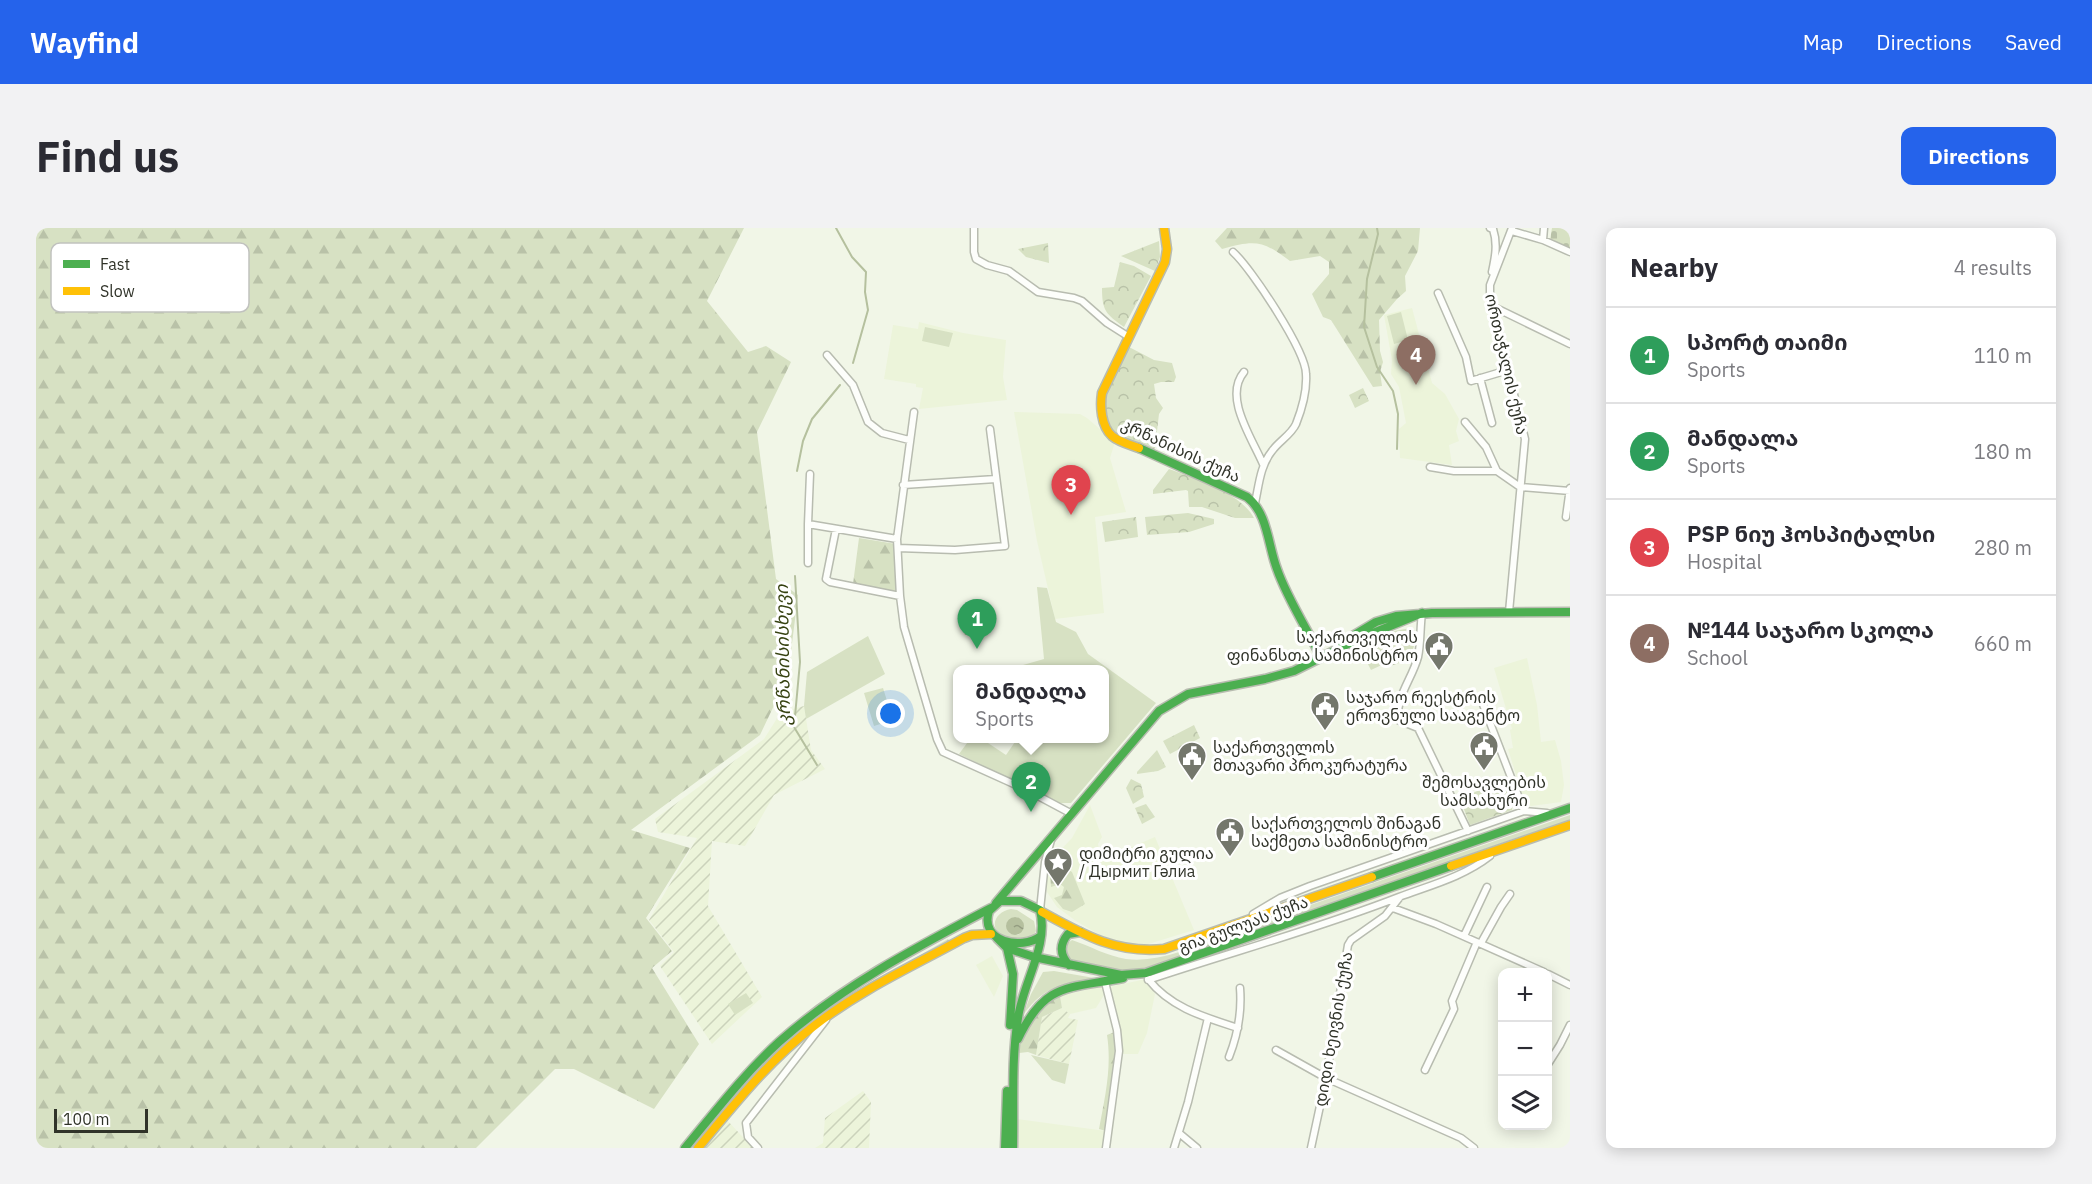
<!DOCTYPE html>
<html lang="en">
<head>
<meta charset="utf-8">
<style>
  body { margin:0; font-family:"IBM Plex Sans","Noto Sans Georgian",sans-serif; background:#f2f2f3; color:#2b2b33 }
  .controls { position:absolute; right:18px; bottom:18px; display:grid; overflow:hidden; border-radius:12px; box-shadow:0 3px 15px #0003 }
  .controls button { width:54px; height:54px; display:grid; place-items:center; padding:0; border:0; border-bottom:2px solid #e1e1e2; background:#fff; color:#2b2b33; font:30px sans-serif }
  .scale { position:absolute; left:18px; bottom:15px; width:94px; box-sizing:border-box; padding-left:6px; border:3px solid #303329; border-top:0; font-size:16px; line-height:21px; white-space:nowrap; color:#303329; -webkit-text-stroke:4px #fff; paint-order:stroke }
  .you { position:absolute; left:855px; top:486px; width:21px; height:21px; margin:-15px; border:4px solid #fff; border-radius:50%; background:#1a73e8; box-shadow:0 0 0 9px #1a73e833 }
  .badge { display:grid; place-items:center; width:39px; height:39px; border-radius:50%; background:#2563eb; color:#fff; font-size:20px; font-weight:700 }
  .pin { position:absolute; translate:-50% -50px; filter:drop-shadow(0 2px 3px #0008) }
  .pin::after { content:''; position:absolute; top:32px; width:21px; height:18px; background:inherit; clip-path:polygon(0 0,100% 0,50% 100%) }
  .popup { position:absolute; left:917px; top:437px; width:156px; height:78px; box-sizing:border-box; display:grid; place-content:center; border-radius:12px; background:#fff; filter:drop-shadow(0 2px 4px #0005); font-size:20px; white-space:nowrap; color:#7c7c81 }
  .popup b { font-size:22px; color:#2b2b33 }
  .popup::after { content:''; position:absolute; left:50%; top:100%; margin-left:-12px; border:12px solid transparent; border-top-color:#fff }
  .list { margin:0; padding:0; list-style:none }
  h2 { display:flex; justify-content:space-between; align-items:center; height:78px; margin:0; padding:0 24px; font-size:26px }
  h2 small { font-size:20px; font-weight:400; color:#7c7c81 }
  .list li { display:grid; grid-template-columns:39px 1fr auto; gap:18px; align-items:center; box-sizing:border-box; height:96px; padding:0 24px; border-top:2px solid #e1e1e2 }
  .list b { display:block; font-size:22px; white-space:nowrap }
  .list p { margin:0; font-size:20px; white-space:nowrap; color:#7c7c81 }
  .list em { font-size:20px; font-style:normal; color:#7c7c81 }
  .icon { flex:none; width:33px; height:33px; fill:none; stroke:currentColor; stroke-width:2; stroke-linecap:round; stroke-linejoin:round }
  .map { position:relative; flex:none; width:1534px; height:920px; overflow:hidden; border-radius:12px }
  header { display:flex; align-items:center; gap:36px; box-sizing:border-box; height:84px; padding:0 30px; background:#2563eb; color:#fff }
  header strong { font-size:28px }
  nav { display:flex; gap:33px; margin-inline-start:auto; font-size:21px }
  .intro { display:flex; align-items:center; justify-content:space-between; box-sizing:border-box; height:144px; padding:0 36px }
  h1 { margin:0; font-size:42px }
  .button { padding:15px 27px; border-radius:12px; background:#2563eb; color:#fff; font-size:21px; font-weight:700 }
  main { display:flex; gap:36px; padding:0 36px }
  aside { flex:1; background:#fff; border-radius:12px; box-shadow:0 3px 15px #0003 }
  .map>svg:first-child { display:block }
</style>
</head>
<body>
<header>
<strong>Wayfind</strong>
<nav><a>Map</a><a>Directions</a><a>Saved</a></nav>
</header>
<div class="intro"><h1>Find us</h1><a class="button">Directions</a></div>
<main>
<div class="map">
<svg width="1534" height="920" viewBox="0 0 1534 920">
  <defs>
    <pattern id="industrial-furrows" width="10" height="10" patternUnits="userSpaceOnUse" patternTransform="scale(1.5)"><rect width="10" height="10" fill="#ecf4da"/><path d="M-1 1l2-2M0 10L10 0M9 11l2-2" fill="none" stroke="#cbd2bb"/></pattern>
    <pattern id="forest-firs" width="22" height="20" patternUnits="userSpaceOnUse" patternTransform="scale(1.5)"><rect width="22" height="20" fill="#d7e1c3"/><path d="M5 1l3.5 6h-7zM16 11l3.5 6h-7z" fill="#b9c2a8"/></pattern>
    <pattern id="cemetery-stones" width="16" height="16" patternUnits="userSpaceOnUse" patternTransform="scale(1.5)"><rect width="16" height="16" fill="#d7e1c3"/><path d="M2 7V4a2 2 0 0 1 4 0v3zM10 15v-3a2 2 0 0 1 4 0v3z" fill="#b9c2a8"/></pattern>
    <pattern id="park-crowns" width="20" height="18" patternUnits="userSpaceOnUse" patternTransform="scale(1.5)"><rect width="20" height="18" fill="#d7e1c3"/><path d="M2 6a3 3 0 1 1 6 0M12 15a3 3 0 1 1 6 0" fill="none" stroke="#b9c2a8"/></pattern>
    <pattern id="water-ripples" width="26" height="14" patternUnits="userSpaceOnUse" patternTransform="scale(1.5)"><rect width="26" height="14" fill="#b5c09e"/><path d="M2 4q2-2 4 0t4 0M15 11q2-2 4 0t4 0" fill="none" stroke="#949d81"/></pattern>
  </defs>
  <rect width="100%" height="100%" fill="#f1f6e7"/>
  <path fill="#ecf4da" d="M1376 80 1396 155 1409 166 1423 191 1420 203 1423 213 1413 217 1416 237 1364 230 1363 201 1370 195 1363 159 1355 146 1356 132 1348 87Z
    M883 94 927 105 970 112 967 149 971 172 883 181 887 160 880 159V156L848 151 857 97 882 101Z
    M978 184 1044 186 1051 190 1079 214 1074 230 1090 284 1059 289 1068 385 1019 391 1001 313Z
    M1491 430 1501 477 1505 514 1519 512 1525 533 1528 557 1525 574 1495 578 1489 576 1472 521 1477 520 1474 502 1476 501 1458 440Z
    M1054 577 1066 609 1062 616 1065 632 1119 609 1158 702 1106 718 1084 714 1064 707 1040 693 1021 679 1011 664 1010 648 1011 640 1015 632 1036 610Z
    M956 728 967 748 958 769 940 737Z
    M1110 751 1119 766 1111 805 1102 826H1085L1084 800 1073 759Z
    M1066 758 1068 767 1060 780 1034 786 1026 780 1024 768Z
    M981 891 1070 903 1068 920H982Z"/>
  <path fill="url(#industrial-furrows)" d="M768 478 775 522 789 541 738 567 709 618 676 613 672 678 726 769 676 816 624 738 638 724 613 692 661 610 622 604 619 591 728 511 745 484Z
    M1026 780 1034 786 1032 790 1042 792 1033 836 1000 827 1006 789Z
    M827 863 835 874 833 920H779L787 915 789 890Z
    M690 891 717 920H667Z"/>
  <path fill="#d7e1c3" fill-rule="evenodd" d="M1365 84 1372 112 1358 116 1351 88Z
    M889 99 917 105 913 119 886 113Z
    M1001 359 1011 360 1020 394 1040 404 1052 426 1120 475 1035 575H1023L923 526 934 511H946L970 527 981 511 1068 510V442L973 441 1008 431Z
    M832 408 849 446 770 491 768 478 771 444Z
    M847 460 857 492 838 498 828 465Z
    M1534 587V593L1480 610 1187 713 1185 708Z
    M975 681 981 682 998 693 1000 703 994 714C986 712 976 711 968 708 951 700 960 683 975 681ZM981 689 985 692 988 700 982 707 973 705 970 696 976 690Z
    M1183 710 1184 714 1109 741 1082 744 1032 732 1028 718 1036 712C1054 718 1071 728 1090 731 1122 735 1153 720 1183 710Z
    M1018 743 1064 751C1026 758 1012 754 987 787L995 766 1007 744Z
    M710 765 717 775 699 787 692 776Z
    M995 827 1033 836 1029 856 1016 852Z"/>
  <path fill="url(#forest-firs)" d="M0 0H708L671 73 712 124 730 118 755 134 721 204 740 351 762 367 752 448 724 507 595 602 654 620 610 690 636 723 616 740 663 816 618 881 538 841H519L440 920H0Z
    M1191 0H1384L1382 23 1369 48 1370 63 1361 71 1343 92 1344 123 1347 134 1344 144 1346 158 1337 159 1295 92 1287 89 1276 66 1293 46V34L1284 28 1254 33C1226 12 1219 12 1186 21L1179 13Z
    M823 310 860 316 861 365 817 356Z
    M1020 635 1036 644 1049 676 1036 684 1027 681 1018 670 1026 667 1028 659 1024 656 1015 659 1014 643 1017 636Z
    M912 711 913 713 793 782 744 820 702 866 701 865 744 818 788 783Z
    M1024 768 1026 780 1006 789 1000 827 992 824 983 825C984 801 1004 779 1024 768Z
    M1081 803 1082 823 1070 903 1063 901C1069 869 1076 839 1071 807Z"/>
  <path fill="url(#cemetery-stones)" d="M1516 0H1534V21L1514 12Z"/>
  <path fill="url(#park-crowns)" d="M1123 13 1124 29 1119 43 1085 28Z
    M1012 15 1013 35 990 29 982 21Z
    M1084 34 1098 38 1115 48 1088 99C1070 86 1066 83 1066 60L1078 59Z
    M1093 119 1118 132 1136 135 1140 149 1138 154H1125L1118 156 1120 170 1127 180 1123 186 1119 220 1116 223 1081 206 1076 201 1068 184 1069 169Z
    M1327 160 1333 173 1319 180 1313 167Z
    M1133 241C1158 250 1205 265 1218 290H1199L1166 279H1153L1152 263 1150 262 1117 266V262Z
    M1152 285 1178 291V296L1153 304 1111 307 1109 289Z
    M1100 289 1102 309 1069 314 1066 294Z
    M1375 400 1379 404V415L1373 432 1354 438 1352 434 1335 442 1322 417C1338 407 1356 403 1375 400Z
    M1158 497 1164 510 1134 526 1127 513Z
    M1121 522 1130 539 1122 543 1101 546V544Z
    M1095 551 1105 556 1108 569 1097 576 1090 560Z
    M1465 552 1477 573 1476 582 1434 597 1424 571Z
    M1110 576 1119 589 1106 596 1099 580Z"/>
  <path fill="url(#water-ripples)" d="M955 385 958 400 929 407 925 392Z
    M970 698a9 9 0 1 1 18 0a9 9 0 1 1-18 0Z"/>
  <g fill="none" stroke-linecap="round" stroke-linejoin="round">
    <path stroke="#b5c09e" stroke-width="2" d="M800 0 816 29 830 44 829 64 832 82 817 135
      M1341 0 1342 6 1331 51 1328 99 1341 139 1357 163 1362 186 1361 221
      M761 243 767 213 776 191 804 157
      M759 348 764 434 758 499 781 537"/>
    <g stroke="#b8bcb0" stroke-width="9">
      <path id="street" d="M938 0V24L940 31 951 37 973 43 1002 64 1038 70 1046 73 1071 95 1093 109
        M1454 0 1457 1C1462 16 1459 30 1456 44
        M1476 3 1507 12 1534 24
        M1507 12 1508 0
        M1197 24C1215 40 1270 123 1270 146 1271 161 1266 181 1260 196 1255 207 1243 213 1236 223 1224 238 1223 257 1219 275
        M1402 65 1430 129 1435 153 1472 142
        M1456 81 1460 80 1534 116
        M791 127 817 157 832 194 846 205 873 212
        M1208 144C1187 169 1216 210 1227 236
        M1444 150 1456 195
        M878 184 861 311 864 368 868 399 901 511 907 524 991 562 1036 586
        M1429 194 1450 219 1461 243 1484 259 1534 263
        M1394 239 1418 243H1461
        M867 257 960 251
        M1530 289 1534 260
        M772 296 774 246
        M800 301 790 351 794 354 864 368
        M862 320 919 322 969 318 954 201
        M772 335V296L861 311
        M1473 384 1489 211 1454 69V57L1476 0
        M1386 385C1384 399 1385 415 1382 429 1376 451 1360 468 1362 492L1382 500 1432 603
        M1446 474 1488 583
        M1357 680 1400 696 1508 744
        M1004 682 1009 634 1015 612
        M1217 686 1244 670 1274 658 1488 583 1511 585
        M1428 708 1451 659
        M1445 715 1465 679 1474 666
        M1512 746 1534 757
        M1112 751C1135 780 1168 789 1202 800
        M1112 752C1196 724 1281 701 1363 669 1395 657 1427 649 1454 628
        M1069 754 1081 802 1083 823 1070 920
        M1240 822 1290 850 1425 910 1438 920
        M1193 829C1202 806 1206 785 1204 760
        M1512 836 1524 817 1534 797
        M1389 842 1418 781 1416 773 1441 714
        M1143 905 1161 920
        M722 920 712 909 710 895 790 792
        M1138 920 1152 874 1172 790
        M1275 920 1290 850 1312 717 1315 712 1349 688 1364 669"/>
    </g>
    <g stroke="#b8bcb0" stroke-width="11">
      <path id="fast" d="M1103 220 1211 269C1232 285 1232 318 1241 341 1251 370 1271 401 1285 429
        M1310 412 1340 394 1360 388 1396 385 1534 384
        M1336 649 1534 580
        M960 675 1123 483 1152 466 1229 451 1258 443 1320 412 1386 385
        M961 710 971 720 998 729 1085 747 1110 745 1415 638
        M971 720 977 746 974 797
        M1033 737C1024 727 1023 717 1032 706L1044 704
        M982 811C1009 754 1031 761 1087 750
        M649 920C679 884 708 846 743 814 806 758 881 719 955 680
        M969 920 971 863
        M977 920C978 877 975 833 982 790 987 754 1013 718 1004 682L985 673H964L953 683C943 714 985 723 1005 708"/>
    </g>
    <g stroke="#b8bcb0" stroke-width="11">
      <path id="slow" d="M1103 220C1095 217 1083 214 1076 208 1065 198 1064 178 1066 165L1129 34 1131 21 1128 0
        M1415 638 1534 597
        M1006 684C1046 706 1080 726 1128 721L1336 649
        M662 920C698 877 733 832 778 798 824 762 877 738 928 710L936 707 955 706"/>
    </g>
    <use href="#street" stroke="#fdfefb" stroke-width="6"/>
    <use href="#fast" stroke="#4caf50" stroke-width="8"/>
    <use href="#slow" stroke="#ffc107" stroke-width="8"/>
  </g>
  <defs>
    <g id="civic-pin" transform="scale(1.5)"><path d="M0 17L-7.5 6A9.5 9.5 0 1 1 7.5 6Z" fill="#74776c" stroke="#fff"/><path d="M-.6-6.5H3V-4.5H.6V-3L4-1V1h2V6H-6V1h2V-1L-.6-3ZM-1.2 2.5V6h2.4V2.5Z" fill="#fff"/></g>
    <g id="sight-pin" transform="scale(1.5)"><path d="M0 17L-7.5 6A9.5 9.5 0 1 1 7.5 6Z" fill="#74776c" stroke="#fff"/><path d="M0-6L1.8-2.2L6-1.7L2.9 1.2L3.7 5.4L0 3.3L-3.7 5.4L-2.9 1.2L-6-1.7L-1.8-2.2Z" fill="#fff"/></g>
  </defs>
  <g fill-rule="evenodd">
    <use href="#civic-pin" x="1403" y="418"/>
    <use href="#civic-pin" x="1289" y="478"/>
    <use href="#civic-pin" x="1448" y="518"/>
    <use href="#civic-pin" x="1156" y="528"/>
    <use href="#civic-pin" x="1194" y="604"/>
    <use href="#sight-pin" x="1022" y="634"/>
  </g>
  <g text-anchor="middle" stroke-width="6" stroke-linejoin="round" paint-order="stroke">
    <g font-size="16" fill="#303329" stroke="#fff">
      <text transform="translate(1471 136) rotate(77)" y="6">ორთაჭალის ქუჩა</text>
      <text transform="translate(1145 222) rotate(25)" y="6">კრწანისის ქუჩა</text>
      <text transform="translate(1207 696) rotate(-20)" y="6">გია გულუას ქუჩა</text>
      <text transform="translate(1297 801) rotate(-80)" y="6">დიდი ხეივნის ქუჩა</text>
    </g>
    <g font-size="16" fill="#303329" stroke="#fff" text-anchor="start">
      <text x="1382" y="415" text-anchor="end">საქართველოს<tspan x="1382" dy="18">ფინანსთა სამინისტრო</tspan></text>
      <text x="1310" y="475">საჯარო რეესტრის<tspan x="1310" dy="18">ეროვნული სააგენტო</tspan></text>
      <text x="1177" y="525">საქართველოს<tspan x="1177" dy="18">მთავარი პროკურატურა</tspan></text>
      <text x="1448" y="560" text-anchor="middle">შემოსავლების<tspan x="1448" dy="18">სამსახური</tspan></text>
      <text x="1215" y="601">საქართველოს შინაგან<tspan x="1215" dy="18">საქმეთა სამინისტრო</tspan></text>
      <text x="1043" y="631">დიმიტრი გულია<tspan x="1043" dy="18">/ Дырмит Гәлиа</tspan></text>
    </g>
    <g font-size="18" font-style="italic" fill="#364211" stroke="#fff">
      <text transform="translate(747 427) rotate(-91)" y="6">კრწანისისხევი</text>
    </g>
  </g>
  <rect x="15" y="15" width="198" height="69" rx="9" fill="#fff" stroke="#c1c2bf" stroke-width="1.5"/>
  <rect x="27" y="32" width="27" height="8" fill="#4caf50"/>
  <rect x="27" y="59" width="27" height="8" fill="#ffc107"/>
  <g font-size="16" fill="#303329">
    <text x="64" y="42">Fast</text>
    <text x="64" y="69">Slow</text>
  </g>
</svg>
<div class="controls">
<button>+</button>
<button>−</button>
<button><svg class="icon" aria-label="layers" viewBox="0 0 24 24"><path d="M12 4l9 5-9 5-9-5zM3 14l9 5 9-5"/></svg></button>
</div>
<div class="scale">100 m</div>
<div class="you"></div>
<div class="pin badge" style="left:941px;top:421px;background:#2e9e5b">1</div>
<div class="pin badge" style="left:995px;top:584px;background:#2e9e5b">2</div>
<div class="popup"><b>მანდალა</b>Sports</div>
<div class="pin badge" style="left:1035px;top:287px;background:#e0444e">3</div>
<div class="pin badge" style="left:1380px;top:157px;background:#8d6e63">4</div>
</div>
<aside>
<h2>Nearby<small>4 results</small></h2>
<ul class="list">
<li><span class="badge" style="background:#2e9e5b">1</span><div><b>სპორტ თაიმი</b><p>Sports</p></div><em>110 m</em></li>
<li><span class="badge" style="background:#2e9e5b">2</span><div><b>მანდალა</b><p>Sports</p></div><em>180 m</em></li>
<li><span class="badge" style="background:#e0444e">3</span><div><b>PSP ნიუ ჰოსპიტალსი</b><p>Hospital</p></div><em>280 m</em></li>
<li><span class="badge" style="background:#8d6e63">4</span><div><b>№144 საჯარო სკოლა</b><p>School</p></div><em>660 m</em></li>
</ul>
</aside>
</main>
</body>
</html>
